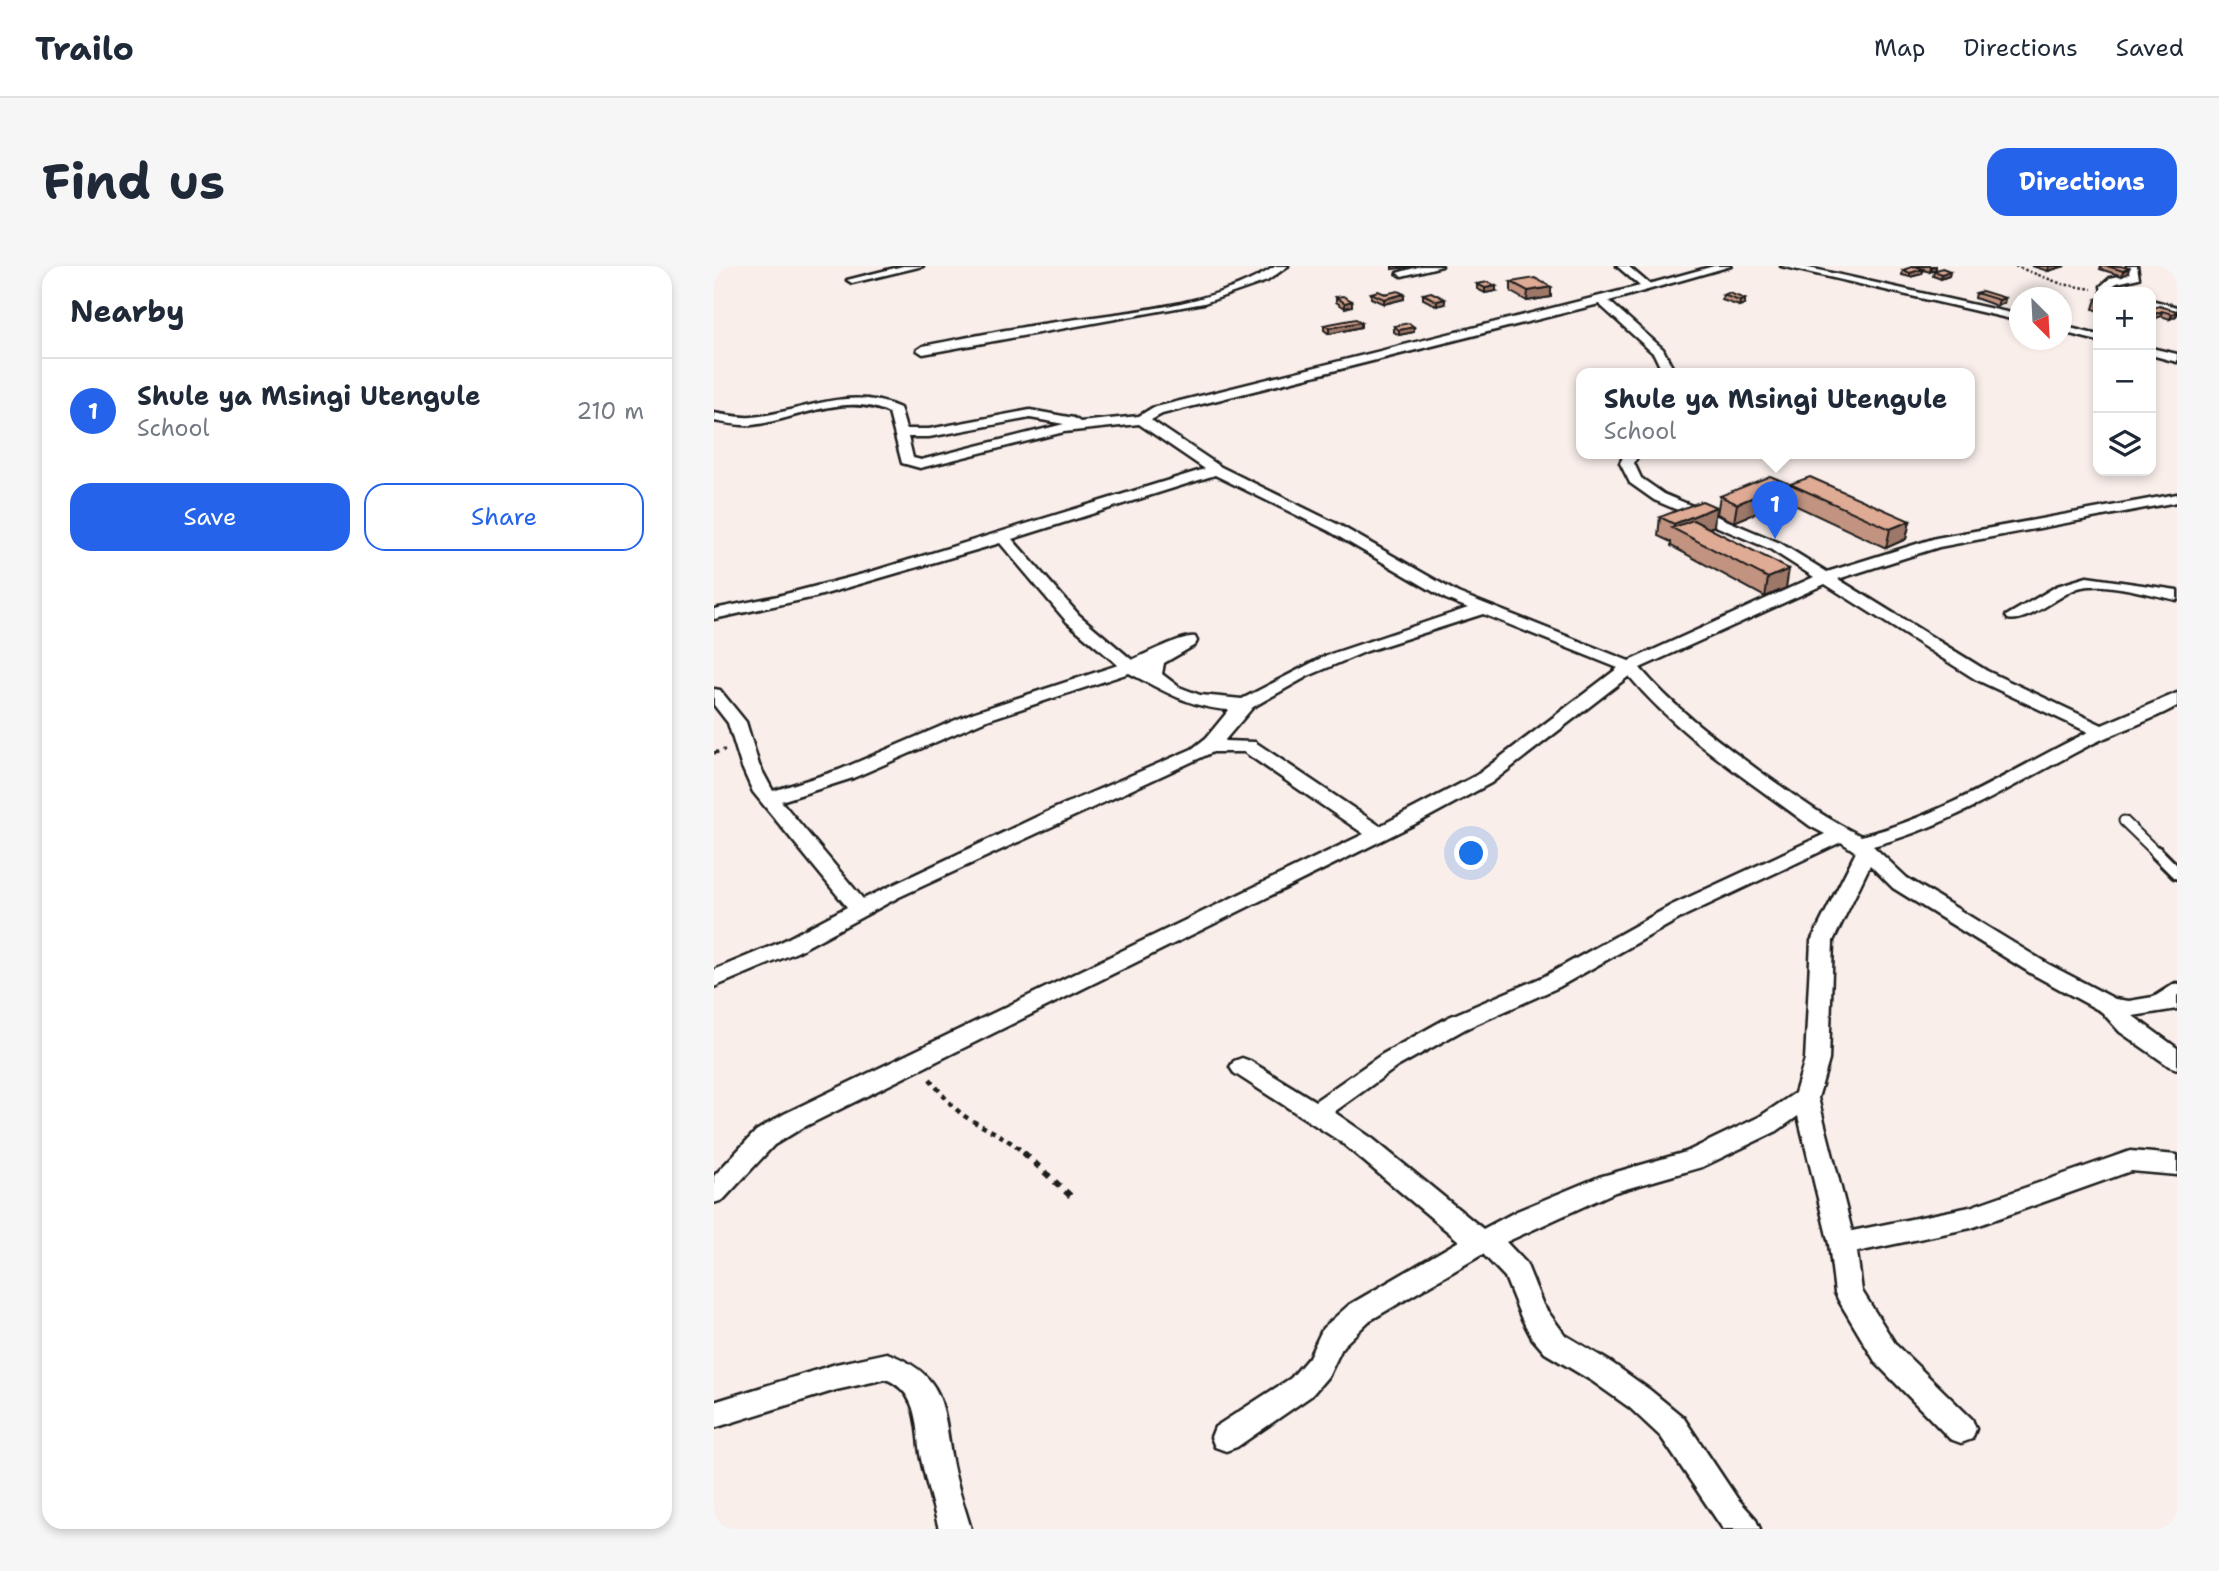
<!DOCTYPE html>
<html lang="en">
<head>
<meta charset="utf-8">
<style>
  body { margin:0; font-family:"Shantell Sans",sans-serif; background:#f6f6f7; color:#1f2937 }
  .controls { position:absolute; right:21px; top:21px; display:grid; overflow:hidden; border-radius:14px; box-shadow:0 4px 10px #0003 }
  .controls button { width:63px; height:63px; display:grid; place-items:center; padding:0; border:0; border-bottom:2px solid #e0e1e3; background:#fff; color:#1f2937; font:35px sans-serif }
  .compass { position:absolute; left:1295px; top:21px; width:63px; height:63px; border-radius:50%; background:#fff; box-shadow:0 4px 10px #0003; rotate:156deg }
  .you { position:absolute; left:758px; top:588px; width:24px; height:24px; margin:-18px; border:5px solid #fff; border-radius:50%; background:#1a73e8; box-shadow:0 0 0 10px #1a73e833 }
  .badge { display:grid; place-items:center; width:46px; height:46px; border-radius:50%; background:#2563eb; color:#fff; font-size:23px; font-weight:700 }
  .pin { position:absolute; translate:-50% -58px; filter:drop-shadow(0 2px 4px #0008) }
  .pin::after { content:''; position:absolute; top:37px; width:24px; height:21px; background:inherit; clip-path:polygon(0 0,100% 0,50% 100%) }
  .popup { position:absolute; left:862px; top:102px; width:399px; height:91px; box-sizing:border-box; display:grid; place-content:center; border-radius:14px; background:#fff; filter:drop-shadow(0 2px 5px #0005); font-size:23px; white-space:nowrap; color:#747a83 }
  .popup b { font-size:26px; color:#1f2937 }
  .popup::after { content:''; position:absolute; left:50%; top:100%; margin-left:-14px; border:14px solid transparent; border-top-color:#fff }
  .list { margin:0; padding:0; list-style:none }
  h2 { display:flex; justify-content:space-between; align-items:center; height:91px; margin:0; padding:0 28px; font-size:30px }
  h2 small { font-size:23px; font-weight:400; color:#747a83 }
  .list li { display:grid; grid-template-columns:46px 1fr auto; gap:21px; align-items:center; box-sizing:border-box; height:105px; padding:0 28px; border-top:2px solid #e0e1e3 }
  .list b { display:block; font-size:26px; white-space:nowrap }
  .list p { margin:0; font-size:23px; white-space:nowrap; color:#747a83 }
  .list em { font-size:23px; font-style:normal; color:#747a83 }
  .actions { display:flex; gap:14px; padding:21px 28px }
  .actions a { flex:1; padding:16px 0; border:2px solid #2563eb; border-radius:21px; text-align:center; font-size:24px; color:#2563eb }
  .actions .main { background:#2563eb; color:#fff }
  .icon { flex:none; width:38px; height:38px; fill:none; stroke:currentColor; stroke-width:2; stroke-linecap:round; stroke-linejoin:round }
  .map { position:relative; flex:none; width:1463px; height:1263px; overflow:hidden; border-radius:21px }
  header { display:flex; align-items:center; gap:42px; box-sizing:border-box; height:98px; padding:0 35px; background:#fff; border-bottom:2px solid #e0e1e3 }
  header strong { font-size:33px }
  nav { display:flex; gap:38px; margin-inline-start:auto; font-size:24px }
  .intro { display:flex; align-items:center; justify-content:space-between; box-sizing:border-box; height:168px; padding:0 42px }
  h1 { margin:0; font-size:49px }
  .button { padding:18px 32px; border-radius:21px; background:#2563eb; color:#fff; font-size:24px; font-weight:700 }
  main { display:flex; gap:42px; padding:0 42px }
  aside { flex:1; background:#fff; border-radius:21px; box-shadow:0 4px 10px #0003 }
  .map>svg:first-child { display:block }
</style>
</head>
<body>
<header>
<strong>Trailo</strong>
<nav><a>Map</a><a>Directions</a><a>Saved</a></nav>
</header>
<div class="intro"><h1>Find us</h1><a class="button">Directions</a></div>
<main>
<aside>
<h2>Nearby<small></small></h2>
<ul class="list">
<li><span class="badge">1</span><div><b>Shule ya Msingi Utengule</b><p>School</p></div><em>210 m</em></li>
</ul>
<div class="actions"><a class="main">Save</a><a>Share</a></div>
</aside>
<div class="map">
<svg width="1463" height="1263" viewBox="0 0 1463 1263">
  <rect width="100%" height="100%" fill="#f9eeea"/>
  <filter id="ink" filterUnits="userSpaceOnUse"><feTurbulence type="fractalNoise" baseFrequency=".0143" numOctaves="2"/><feDisplacementMap in="SourceGraphic" scale="14" xChannelSelector="R" yChannelSelector="G"/><feConvolveMatrix kernelMatrix="1 2 1 2 8 2 1 2 1" color-interpolation-filters="sRGB"/></filter>
  <g filter="url(#ink)">
    <g fill="none" stroke-linecap="round" stroke-linejoin="round">
      <g stroke="#1c1c1c" stroke-width="13">
        <path id="service-far1" d="M1410 555 1444 588"/>
      </g>
      <g stroke="#1c1c1c" stroke-width="17">
        <path id="service" d="M1442 586 1463 607
          M1444 735 1463 723"/>
      </g>
      <g stroke="#1c1c1c" stroke-width="5">
        <path id="minor" d="M189 0H209L138 17 133 14Z
          M562 0H574L553 15 490 37 209 88 203 84 209 80C251 72 293 63 335 57 410 46 497 42 562 0Z
          M707 0H728L688 10 683 7Z
          M903 0H914L935 18 1000 0H1017L895 35 949 83 961 107H949L940 88 885 38 448 148 437 154 507 201 625 259 744 327 915 395 1100 311 1056 283 940 234 916 217 906 197 911 187H925L920 197 927 212 950 228 1066 277 1113 306 1222 272 1463 228V236L1225 281 1124 313 1273 405 1388 459 1463 427V440C1433 457 1400 466 1370 482 1301 518 1236 560 1159 580L1193 612 1334 698 1401 733 1415 735 1463 727V743L1419 750 1463 782V803L1455 800 1406 766 1388 746 1318 708 1179 622 1156 599 1119 675 1115 794 1104 832 1138 965 1256 941 1416 885 1463 889V909L1417 905 1257 962 1143 986 1148 1025 1182 1079 1258 1153 1262 1163 1258 1173 1247 1177 1236 1173 1162 1097 1125 1035 1121 1027 1115 978 1084 850 1063 865 988 901 901 926 792 976 812 997 829 1039 851 1069 898 1097 936 1124 969 1151 1023 1232 1041 1252 1046 1263H1009L947 1171 916 1142 878 1115 831 1087 818 1072 807 1051 791 1011 769 988 655 1055 629 1080 615 1109 597 1130 523 1181 512 1185 501 1181 497 1171 501 1161 577 1112 595 1091 609 1062 635 1039 745 975 627 876 520 807 516 801 520 795 528 792 536 795 601 835 667 789 735 751 829 711 958 639 1111 568 1096 560C1033 513 966 471 915 410L777 517 707 555 88 862 60 879 9 934 0 937V910L42 865 70 848 650 568 530 486H499L185 631 83 686 0 721V704L67 676 133 641 39 526 27 499 14 457 0 439V423L6 424 32 456 45 499 59 525 125 504 258 447 404 399 353 356 286 277 101 331 0 353V343L64 330 153 307 491 203 425 158 350 166 206 202 188 197 175 147C131 125 83 154 38 159 25 160 12 157 0 155V147C12 149 25 152 38 151 89 146 135 118 186 142L192 163H215L316 144 360 152 366 156 425 150 438 142 926 20ZM316 152 350 158 207 194 199 192 194 171H215ZM501 209 615 265 732 333 754 342 611 390 528 433 486 429 465 421 448 408 450 397 481 379 483 375 481 371C469 369 432 388 418 394L365 349 298 273ZM1111 318 1261 413 1374 466C1299 503 1229 550 1147 570 1110 552 1078 528 1044 504 1001 472 961 443 926 402ZM769 348 904 402 763 509 666 560 541 476 510 475 539 441 594 410 653 385ZM415 407C449 424 476 442 515 444L492 472 478 483 335 545 149 633 67 535 139 512 270 455ZM1127 576 1142 586 1097 675 1091 794 1081 827 1045 851 972 886 885 911 803 945 769 963 659 873 620 846 683 801 751 763 845 721 972 649Z
          M1067 0H1086L1306 49V55Z
          M1413 0H1423L1425 12 1403 17 1397 21 1403 26H1388L1387 20 1396 12 1415 8Z
          M1437 34 1463 41V47L1437 40Z
          M1348 60 1384 69V75L1348 66Z
          M1437 82 1463 88V96L1437 89Z
          M1373 311 1463 324V334C1437 329 1389 314 1364 322 1345 329 1313 358 1294 353L1292 350 1343 320Z
          M173 1087C229 1108 229 1136 237 1189 241 1214 250 1239 257 1263H225C219 1240 212 1217 207 1193 201 1163 207 1128 172 1113L122 1124 0 1162V1136L122 1098Z"/>
      </g>
      <path stroke="#1c1c1c" stroke-width="2.5" stroke-dasharray="2.5 2.5" stroke-linecap="butt" d="M1301 0 1348 18 1378 23"/>
      <path stroke="#1c1c1c" stroke-width="3.5" stroke-dasharray="4.5 4.5" stroke-linecap="butt" d="M0 487 11 484"/>
      <path stroke="#1c1c1c" stroke-width="4.5" stroke-dasharray="5 5" stroke-linecap="butt" d="M216 813C228 828 239 843 255 853 278 866 292 870 312 889"/>
      <path stroke="#1c1c1c" stroke-width="6" stroke-dasharray="7 7" stroke-linecap="butt" d="M310 887 361 934"/>
      <use href="#service-far1" stroke="#fff" stroke-width="9"/>
      <use href="#service" stroke="#fff" stroke-width="11"/>
      <use href="#minor" fill="#fff" fill-rule="evenodd"/>
    </g>
    <path fill="#c19380" stroke="#1c1c1c" stroke-width="2" d="M1196 0H1222V3L1216 6 1209 4 1208 8 1196 11 1188 9 1189 4 1199 1Z
      M1318 0H1351L1334 5Z
      M1387 0H1406L1414 7 1408 10 1386 3Z
      M1220 5H1236L1235 10 1227 13 1219 10Z
      M797 16 837 21V31L813 35 797 26Z
      M763 18 782 25 771 27 763 23Z
      M657 27 690 28V33L670 38 657 32Z
      M1015 27 1031 38 1025 40 1008 34 1009 29Z
      M1262 27 1291 32 1290 37 1283 40 1261 32Z
      M709 28 731 38 723 40 709 33Z
      M622 31 638 35V40L631 42 622 36Z
      M1384 32V45L1379 43 1382 33Z
      M1437 43 1463 45V47L1462 50 1456 53 1447 50 1437 54Z
      M610 59 647 61 615 68 610 64Z
      M680 60 700 61V66L685 69 680 66Z
      M1076 218 1196 255 1192 273 1172 282 1074 236Z
      M1006 230 1071 235 1020 256 1003 248Z
      M946 251 1000 260 994 262 1072 322 1051 331 957 280V276L944 270Z"/>
    <path fill="#9d7868" stroke="#1c1c1c" stroke-width="2" d="M678 0H703L678 3Z
      M1222 0V3L1216 6 1217 1Z
      M1335 0H1351L1334 5Z
      M1415 2 1414 7 1408 10 1409 5Z
      M1209 3 1208 8 1196 11V7Z
      M1236 5 1235 10 1227 13 1228 8Z
      M782 20V25L771 27V22Z
      M837 21V31L813 35 814 25Z
      M690 28V33L670 38V33Z
      M1291 32 1290 37 1283 40 1285 34Z
      M731 33V38L723 40V35Z
      M1031 33V38L1025 40 1026 35Z
      M1352 34 1351 39 1348 40V35Z
      M638 35V40L631 42V37Z
      M1448 45 1447 50 1437 54 1438 49Z
      M1463 45 1462 50 1456 53 1458 48Z
      M647 56V61L615 68V62Z
      M700 61V66L685 69V64Z
      M1073 217 1071 235 1020 256 1023 238Z
      M1002 241 1000 260 975 270 960 262V258Z
      M1196 255 1192 273 1172 282 1176 263Z
      M1075 303 1072 322 1051 331 1054 312Z"/>
    <path fill="#e0ab95" stroke="#1c1c1c" stroke-width="2" d="M1201 0 1209 3 1196 7 1189 4Z
      M1393 0H1406L1415 2 1409 5Z
      M1228 2 1236 5 1228 8 1220 5Z
      M821 12 837 21 814 25 797 16Z
      M774 16 782 20 771 22 763 18Z
      M664 25 671 28 684 25 690 28 670 33 657 27Z
      M1268 25 1291 32 1285 34 1262 27Z
      M717 26 731 33 723 35 709 28Z
      M1015 27 1031 33 1026 35 1009 29Z
      M629 30 638 35 631 37 622 31Z
      M1445 40 1463 45 1458 48 1448 45 1437 49V43Z
      M642 53 647 56 615 62 610 59Z
      M695 57 700 61 685 64 680 60Z
      M1056 210 1073 217 1023 238 1006 230Z
      M1096 211 1196 255 1176 263 1076 218Z
      M988 235 1002 241 960 258 946 251Z
      M979 254 1075 303 1054 312 958 262Z"/>
  </g>
</svg>
<div class="controls">
<button>+</button>
<button>−</button>
<button><svg class="icon" aria-label="layers" viewBox="0 0 24 24"><path d="M12 4l9 5-9 5-9-5zM3 14l9 5 9-5"/></svg></button>
</div>
<svg class="compass" viewBox="-18 -18 36 36"><path d="M0-13l5 13h-10z" fill="#e53935"/><path d="M0 13l5-13h-10z" fill="#747a83"/></svg>
<div class="you"></div>
<div class="pin badge" style="left:1061px;top:273px">1</div>
<div class="popup"><b>Shule ya Msingi Utengule</b>School</div>
</div>
</main>
</body>
</html>
